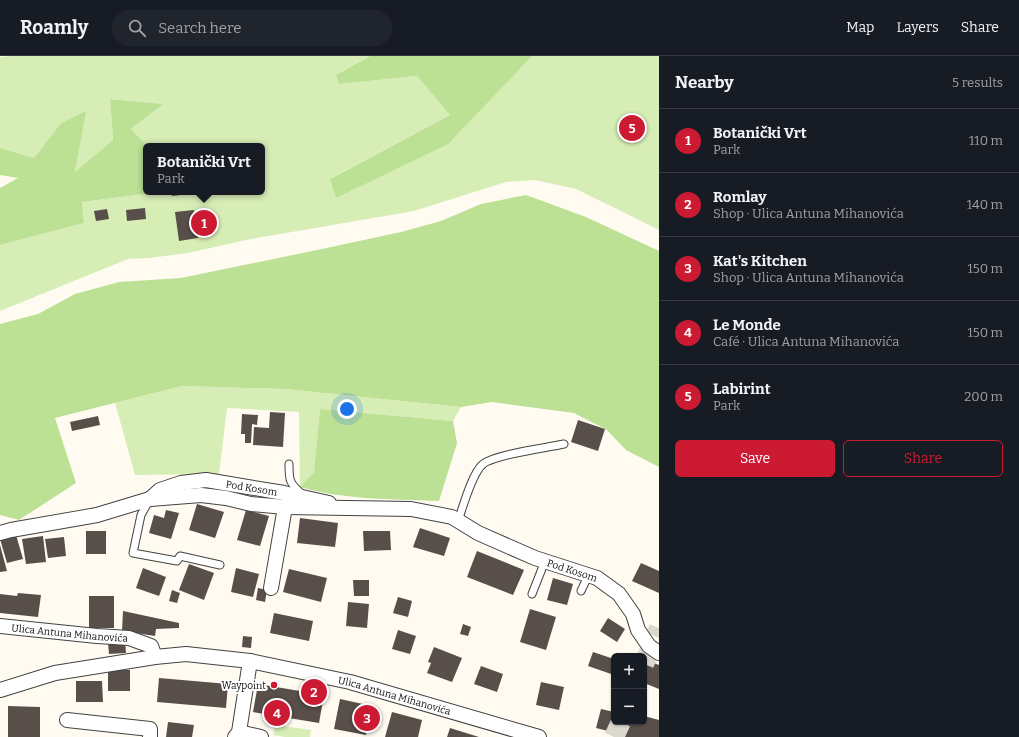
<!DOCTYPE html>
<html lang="en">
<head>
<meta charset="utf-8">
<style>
  body { margin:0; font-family:Bitter,serif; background:#20242c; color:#f1f3f6 }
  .controls { position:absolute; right:12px; bottom:12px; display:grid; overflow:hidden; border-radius:6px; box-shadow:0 1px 3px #0004 }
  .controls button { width:36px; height:36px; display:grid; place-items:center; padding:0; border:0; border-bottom:1px solid #363941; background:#171b24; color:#f1f3f6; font:20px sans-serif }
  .you { position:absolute; left:347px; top:353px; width:14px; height:14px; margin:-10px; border:3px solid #fff; border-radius:50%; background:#1a73e8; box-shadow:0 0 0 6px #1a73e833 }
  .badge { display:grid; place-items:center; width:26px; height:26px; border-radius:50%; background:#cb1a31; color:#fff; font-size:13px; font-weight:700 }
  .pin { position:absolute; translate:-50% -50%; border:2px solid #fff; box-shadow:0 1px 4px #0006 }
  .popup { position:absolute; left:143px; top:87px; width:122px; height:52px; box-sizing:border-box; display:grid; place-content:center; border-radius:6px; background:#171b24; filter:drop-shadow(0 1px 3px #0005); font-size:13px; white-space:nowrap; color:#9ea1a6 }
  .popup b { font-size:15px; color:#f1f3f6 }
  .popup::after { content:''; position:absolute; left:50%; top:100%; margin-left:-8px; border:8px solid transparent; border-top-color:#171b24 }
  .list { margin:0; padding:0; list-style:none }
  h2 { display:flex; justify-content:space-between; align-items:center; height:52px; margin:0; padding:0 16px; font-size:17px }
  h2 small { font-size:13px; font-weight:400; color:#9ea1a6 }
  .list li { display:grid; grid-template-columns:26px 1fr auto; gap:12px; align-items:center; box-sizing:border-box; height:64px; padding:0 16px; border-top:1px solid #363941 }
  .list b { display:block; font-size:15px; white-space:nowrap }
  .list p { margin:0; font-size:13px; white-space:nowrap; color:#9ea1a6 }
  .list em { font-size:13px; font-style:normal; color:#9ea1a6 }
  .actions { display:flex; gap:8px; padding:12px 16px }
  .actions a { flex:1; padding:9px 0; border:1px solid #cb1a31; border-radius:6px; text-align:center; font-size:14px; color:#cb1a31 }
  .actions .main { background:#cb1a31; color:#fff }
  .icon { flex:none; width:22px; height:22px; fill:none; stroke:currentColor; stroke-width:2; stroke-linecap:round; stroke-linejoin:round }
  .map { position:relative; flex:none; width:659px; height:681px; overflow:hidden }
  header { display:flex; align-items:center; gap:24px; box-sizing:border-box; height:56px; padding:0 20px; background:#171b24; border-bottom:1px solid #363941 }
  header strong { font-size:19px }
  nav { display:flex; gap:22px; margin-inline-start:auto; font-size:14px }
  .search { width:280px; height:36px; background:#20242c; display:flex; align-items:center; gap:10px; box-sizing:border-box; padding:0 14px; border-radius:22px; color:#9ea1a6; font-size:15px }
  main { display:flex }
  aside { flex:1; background:#171b24 }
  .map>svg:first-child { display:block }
</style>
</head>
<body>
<header>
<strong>Roamly</strong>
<div class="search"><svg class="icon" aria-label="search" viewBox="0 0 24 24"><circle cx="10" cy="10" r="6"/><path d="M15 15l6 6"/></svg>Search here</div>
<nav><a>Map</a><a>Layers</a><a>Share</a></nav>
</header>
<main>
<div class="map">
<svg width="659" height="681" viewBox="0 0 659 681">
  <rect width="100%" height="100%" fill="#fffbf1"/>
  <path fill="#d7edb6" d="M11 0H370L336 19 339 28 417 20 450 59 331 122 336 142 510 22 532 0H659V174L576 133 535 124 506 126 414 155 251 183 188 197 149 202 128 203 0 255V189L84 167 82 146 159 136H262V90H148L131 73 162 48 110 43 113 84 75 117 85 56 61 67 34 102 0 92V1Z
    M182 330 285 333 461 351 453 365 320 353 314 416 300 431 299 356 227 352 219 418 135 419 115 347Z
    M275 669 311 674 310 681H285L273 679Z"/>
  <path fill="#bce094" d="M370 0H532L448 88 336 142 330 123 450 59 417 20 339 28 336 19Z
    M110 43 163 48 131 73 148 90H146V136H159L82 146 84 167 0 189V132L18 122 0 119V92L34 102 61 67 86 55 75 116 113 84Z
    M526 139 586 161 659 195V411L626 394 607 374 574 357 492 346 461 351 285 333 182 330 55 362 76 427 19 464 0 459V268L38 258 75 238 119 226 181 222 322 193 401 176 441 165 481 148Z
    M320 353 453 365 457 387 439 445C392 443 345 444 300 431L314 416Z"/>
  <path fill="#594f4a" d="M172 136H197V137L172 140Z
    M145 152 146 163 127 165 126 154Z
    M107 153 109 163 96 165 94 155Z
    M194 154 198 182 179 185 175 156Z
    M270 356 285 357 283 391 253 389 254 371 269 372Z
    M242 358 258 359 257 369 252 368 251 387H245V378H241Z
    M98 360 100 369 72 375 70 366Z
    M578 364 605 373 598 395 571 386Z
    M197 448 224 456 215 482 189 474Z
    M166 454 179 457 171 483 149 477 154 459 164 462Z
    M246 454 269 460 260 490 237 484Z
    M300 462 338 467 335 491 297 487Z
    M420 472 450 482 444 500 413 491Z
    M86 475H106V498H86Z
    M363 475H390L391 494 364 495Z
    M16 479 23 503 7 507 0 483Z
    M43 480 46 506 26 508 22 483Z
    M64 481 66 500 48 502 45 483Z
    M0 489 7 515 0 516Z
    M477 495 524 514 513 539 467 521Z
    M641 507 659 515V537L632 525Z
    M189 508 214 517 204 544 179 534Z
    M143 512 166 521 159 540 136 532Z
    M236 512 259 518 253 541 231 536Z
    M289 513 327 522 321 546 283 536Z
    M553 522 573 528 567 549 547 544Z
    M353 524H369V540H354Z
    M258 532 267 534 265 546 256 544Z
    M172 534 180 537 177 547 169 545Z
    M18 537 41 539 38 561 0 557V538L17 540Z
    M89 540H114V572H89Z
    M398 541 412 545 408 561 393 557Z
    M348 546 369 548 367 572 346 570Z
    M530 553 556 561 546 594 520 586Z
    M123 555 179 567V572L156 573 155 580 122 575Z
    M274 557 313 565 309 585 270 577Z
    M608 562 625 573 617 586 600 575Z
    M463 568 471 571 468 580 460 578Z
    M398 574 416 580 410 598 392 593Z
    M243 580 252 581 251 592 242 591Z
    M125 585 126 597 109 598 108 587Z
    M434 591 462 602 452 626 427 617 431 607 428 606Z
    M593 596 614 603V619L588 610Z
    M644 603 659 609V633L644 627Z
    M481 610 503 618 497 636 474 628Z
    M108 614H130V635H108Z
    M159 622 228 628 226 652 157 646Z
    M76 625H102L103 646H76Z
    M541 626 564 631 559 654 536 649Z
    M258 628 324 639 319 667 253 656Z
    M340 643 372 650 366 679 334 673Z
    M8 650 40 651V681H8Z
    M601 653 614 656 615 666 612 676 596 672Z
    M392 656 422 664 418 681H385Z
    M644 660 659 664V681H622L626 666H644Z
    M168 666 194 669 192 681H166Z
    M450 672 479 681H447Z"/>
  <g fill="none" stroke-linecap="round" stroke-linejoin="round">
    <path stroke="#dbd8cf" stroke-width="20" stroke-dasharray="20 10" stroke-linecap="butt" d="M644 608 659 572
      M614 681 621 666"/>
    <g stroke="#424242" stroke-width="9">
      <path id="lane" d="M289 408C289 424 289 427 302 438
        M150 443 141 459 133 497 177 505 180 500 220 509
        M458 465C463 451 472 417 483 408 496 398 546 392 564 388
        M581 535 588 520
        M532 538 545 505"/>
    </g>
    <g stroke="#424242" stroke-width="16">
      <g id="street">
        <path id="s1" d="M150 443 160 434 181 427 206 424 284 437 329 447"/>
        <path id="s2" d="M0 477 11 474 97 459 150 443 201 439 226 442 251 448 285 451 411 453 452 461 478 477 535 502 597 522 619 538 633 558 638 574 649 590 659 597"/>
        <path d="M271 532 285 451"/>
        <path id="s3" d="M0 570 97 580 129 582 151 590 155 601"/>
        <path id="s4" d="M0 634 55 617 155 601 186 598 250 605 350 626 539 681"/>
        <path d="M67 664 150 673V681"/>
        <path d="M239 676 261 681"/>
        <path d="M235 681 239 676 250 605"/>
      </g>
    </g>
    <use href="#lane" stroke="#fff" stroke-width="7"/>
    <use href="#street" stroke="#fff" stroke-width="14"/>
  </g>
  <circle fill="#cb1a31" stroke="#fff" stroke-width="1.5" cx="274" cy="629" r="4"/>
  <g text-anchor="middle" stroke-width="4" stroke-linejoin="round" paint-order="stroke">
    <g font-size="10" fill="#0f0f0f" stroke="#fff">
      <text dy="4" stroke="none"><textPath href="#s1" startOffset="107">Pod Kosom</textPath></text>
      <text dy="4" stroke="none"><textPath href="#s2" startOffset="590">Pod Kosom</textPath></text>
      <text dy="4" stroke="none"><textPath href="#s3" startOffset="70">Ulica Antuna Mihanovića</textPath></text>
      <text dy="4" stroke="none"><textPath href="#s4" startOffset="403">Ulica Antuna Mihanovića</textPath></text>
    </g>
    <g font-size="10" fill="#0f0f0f" stroke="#fff" text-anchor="end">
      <text x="266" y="633">Waypoint</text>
    </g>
  </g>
</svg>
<div class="controls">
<button>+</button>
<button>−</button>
</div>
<div class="you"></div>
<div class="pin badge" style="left:204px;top:167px">1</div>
<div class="popup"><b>Botanički Vrt</b>Park</div>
<div class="pin badge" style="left:314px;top:636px">2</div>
<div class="pin badge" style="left:367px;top:662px">3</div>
<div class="pin badge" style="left:277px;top:657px">4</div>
<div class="pin badge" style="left:632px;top:72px">5</div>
</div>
<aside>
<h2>Nearby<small>5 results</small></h2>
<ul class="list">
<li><span class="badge">1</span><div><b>Botanički Vrt</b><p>Park</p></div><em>110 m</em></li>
<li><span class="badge">2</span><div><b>Romlay</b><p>Shop · Ulica Antuna Mihanovića</p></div><em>140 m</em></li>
<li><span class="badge">3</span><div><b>Kat's Kitchen</b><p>Shop · Ulica Antuna Mihanovića</p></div><em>150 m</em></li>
<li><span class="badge">4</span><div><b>Le Monde</b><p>Café · Ulica Antuna Mihanovića</p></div><em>150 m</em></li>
<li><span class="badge">5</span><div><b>Labirint</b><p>Park</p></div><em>200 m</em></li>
</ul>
<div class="actions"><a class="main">Save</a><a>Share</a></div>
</aside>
</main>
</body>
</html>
